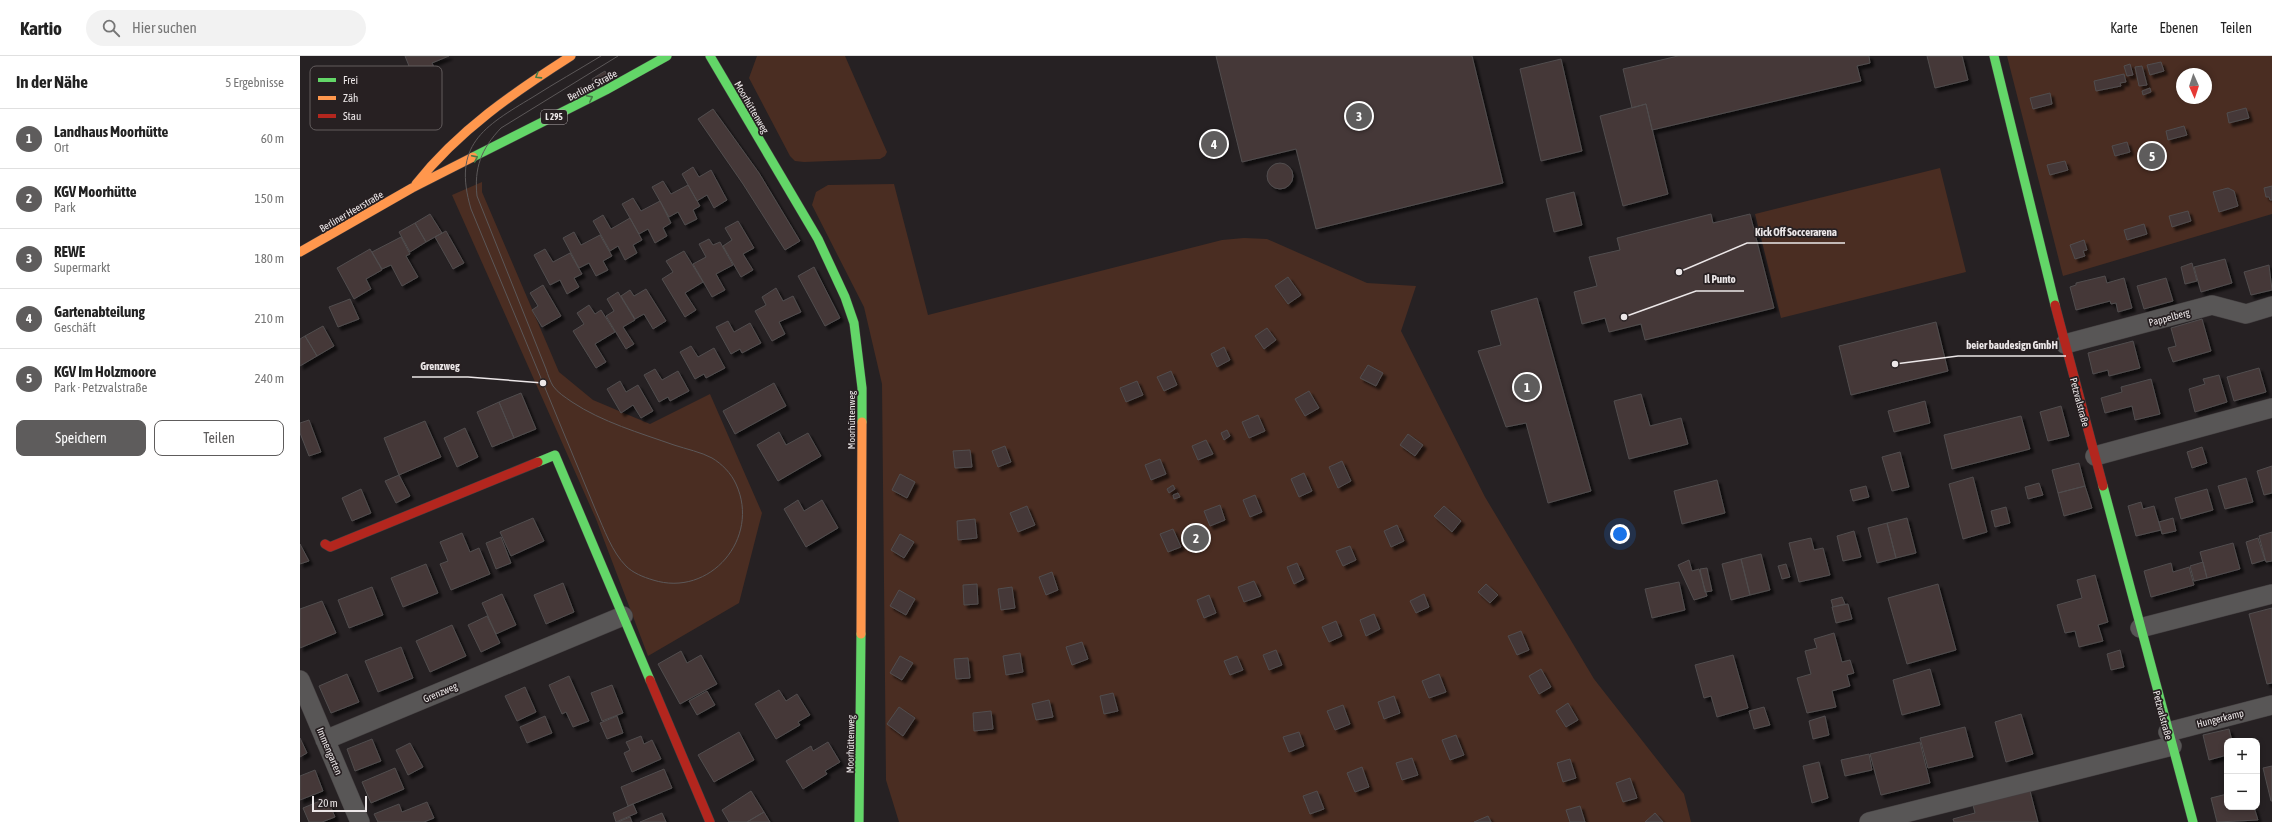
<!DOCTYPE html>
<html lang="de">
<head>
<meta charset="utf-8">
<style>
  body { margin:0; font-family:"Asap Condensed",sans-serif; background:#f2f2f2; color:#222 }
  .controls { position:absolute; right:12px; bottom:12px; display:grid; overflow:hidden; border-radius:8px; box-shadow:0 2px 6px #0003 }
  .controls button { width:36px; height:36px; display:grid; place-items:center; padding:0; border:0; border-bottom:1px solid #e0e0e0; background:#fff; color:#222; font:20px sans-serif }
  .compass { position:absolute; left:1876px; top:12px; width:36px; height:36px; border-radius:50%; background:#fff; box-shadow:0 2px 6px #0003; rotate:177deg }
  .scale { position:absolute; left:12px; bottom:10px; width:55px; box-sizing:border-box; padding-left:4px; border:2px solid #ece7e8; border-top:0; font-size:11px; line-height:14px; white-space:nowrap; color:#ece7e8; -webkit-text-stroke:3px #272022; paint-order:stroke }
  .you { position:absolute; left:1320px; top:478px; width:14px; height:14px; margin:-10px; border:3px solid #fff; border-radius:50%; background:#1a73e8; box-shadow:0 0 0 6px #1a73e833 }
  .badge { display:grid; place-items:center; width:26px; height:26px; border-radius:50%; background:#5e5c5c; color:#fff; font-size:13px; font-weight:700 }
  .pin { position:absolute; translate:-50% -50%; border:2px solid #fff; box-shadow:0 1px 4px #0006 }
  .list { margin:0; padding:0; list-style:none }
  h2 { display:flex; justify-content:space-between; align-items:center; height:52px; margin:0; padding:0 16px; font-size:17px }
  h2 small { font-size:13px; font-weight:400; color:#767676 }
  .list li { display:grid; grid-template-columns:26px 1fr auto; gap:12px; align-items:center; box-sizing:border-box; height:60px; padding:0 16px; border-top:1px solid #e0e0e0 }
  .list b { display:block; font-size:15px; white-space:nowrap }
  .list p { margin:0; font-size:13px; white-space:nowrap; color:#767676 }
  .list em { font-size:13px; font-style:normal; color:#767676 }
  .actions { display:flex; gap:8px; padding:12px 16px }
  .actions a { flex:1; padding:9px 0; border:1px solid #5e5c5c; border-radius:8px; text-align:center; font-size:14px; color:#5e5c5c }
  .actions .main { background:#5e5c5c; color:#fff }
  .icon { flex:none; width:22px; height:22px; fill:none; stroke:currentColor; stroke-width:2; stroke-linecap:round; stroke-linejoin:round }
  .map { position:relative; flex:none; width:1972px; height:766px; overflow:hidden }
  header { display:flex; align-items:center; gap:24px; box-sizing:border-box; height:56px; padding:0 20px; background:#fff; border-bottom:1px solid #e0e0e0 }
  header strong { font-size:19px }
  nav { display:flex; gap:22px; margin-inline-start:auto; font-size:14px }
  .search { width:280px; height:36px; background:#f2f2f2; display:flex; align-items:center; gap:10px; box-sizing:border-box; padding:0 14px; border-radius:22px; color:#767676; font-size:15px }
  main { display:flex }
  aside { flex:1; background:#fff }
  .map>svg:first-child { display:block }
</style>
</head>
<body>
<header>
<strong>Kartio</strong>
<div class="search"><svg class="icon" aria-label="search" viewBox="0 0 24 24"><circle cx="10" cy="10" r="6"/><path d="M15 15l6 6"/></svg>Hier suchen</div>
<nav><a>Karte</a><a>Ebenen</a><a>Teilen</a></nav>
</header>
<main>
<aside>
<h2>In der Nähe<small>5 Ergebnisse</small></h2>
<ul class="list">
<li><span class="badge">1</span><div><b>Landhaus Moorhütte</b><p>Ort</p></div><em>60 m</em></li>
<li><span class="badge">2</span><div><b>KGV Moorhütte</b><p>Park</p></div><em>150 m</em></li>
<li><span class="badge">3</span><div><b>REWE</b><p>Supermarkt</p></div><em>180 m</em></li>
<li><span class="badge">4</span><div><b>Gartenabteilung</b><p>Geschäft</p></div><em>210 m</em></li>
<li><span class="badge">5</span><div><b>KGV Im Holzmoore</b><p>Park · Petzvalstraße</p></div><em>240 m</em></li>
</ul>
<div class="actions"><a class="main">Speichern</a><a>Teilen</a></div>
</aside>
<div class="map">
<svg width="1972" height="766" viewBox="0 0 1972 766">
  <defs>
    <filter id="shadow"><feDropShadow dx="3.5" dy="3.5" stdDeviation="1" flood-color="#0009"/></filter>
  </defs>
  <rect width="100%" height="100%" fill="#262123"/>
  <path fill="#4a2d22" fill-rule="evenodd" d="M457 0H545L587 96 585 100 580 103 504 106 495 105 490 100 449 22Z
    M1707 0H1972V158L1763 220ZM1882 18H1906V42H1882Z
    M1640 112 1666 216 1481 262 1455 158Z
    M182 126V136L259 316 293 344 350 368 410 338 462 457 439 547 348 600 296 463 152 139Z
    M594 128 628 259 922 184 944 182 967 183 1067 227 1116 230 1101 275 1185 441 1294 623 1384 738 1391 766H599L586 724 582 328 564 251 512 149 516 136 528 129Z"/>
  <path fill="#443838" stroke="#514d4e" filter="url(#shadow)" d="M105 0H149L132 7 137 18 113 28 106 11 109 10Z
    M916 0H1172L1203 127 1016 173 996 93 942 106Z
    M1378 0H1569L1570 7 1557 10 1561 25 1352 74 1346 48 1332 52 1323 13Z
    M1627 0H1662L1668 24 1635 32Z
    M1261 3 1282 95 1241 105 1220 13Z
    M1861 6 1864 15 1850 19 1847 9Z
    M1830 8 1833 19 1827 20 1824 10Z
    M1842 10 1847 29 1839 30 1835 11Z
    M305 15 307 19 294 27 292 23Z
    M1824 18 1826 26 1820 27 1821 30 1796 35 1794 25Z
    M1850 32 1851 36 1843 39 1842 35Z
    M1750 37 1752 48 1733 53 1730 42Z
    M1346 48 1368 138 1323 150 1300 60Z
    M1946 52 1949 62 1929 67 1927 57Z
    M413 53 459 117 500 185 485 194 443 128 398 63Z
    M1884 70 1887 79 1868 84 1866 75Z
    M1827 86 1830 96 1815 100 1812 90Z
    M1765 105 1768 114 1750 119 1747 109Z
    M967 120a13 13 0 1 1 26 0a13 13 0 1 1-26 0Z
    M393 111 399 121 411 114 427 144 414 152 407 139 397 145 382 118Z
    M363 125 371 138 388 129 400 150 393 154 397 163 385 169 378 156 369 161 352 131Z
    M1972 130V144H1970L1969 141H1966L1964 132Z
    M1928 132 1934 135 1938 150 1919 156 1913 136Z
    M1274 136 1282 169 1254 176 1246 143Z
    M333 142 341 155 360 145 371 167 363 172 367 180 355 187 348 173 339 178 322 148Z
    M1888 155 1891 165 1872 171 1869 160Z
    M130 158 142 177 126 186 115 167Z
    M1411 158 1413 167 1450 158 1474 252 1345 284 1341 268 1309 276 1305 262 1282 268 1274 236 1297 230 1289 201 1320 194 1317 182Z
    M303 159 311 173 330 162 342 184 333 189 337 197 325 204 318 190 310 195 293 165Z
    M438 165 454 192 443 198 453 214 441 221 423 190 432 184 425 172Z
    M115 167 126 186 110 196 99 176Z
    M1844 168 1847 178 1827 184 1824 174Z
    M146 175 164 207 153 213 135 181Z
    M274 176 281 189 300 179 312 200 303 205 308 214 296 220 289 207 279 212 263 182Z
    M101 181 110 198 106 200 118 221 102 230 91 209 82 213 72 196Z
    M409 183 413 189 420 186 433 209 416 218 425 234 412 241 393 208 406 201 399 188Z
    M1784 184 1787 194 1783 195 1785 200 1775 203 1770 189Z
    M70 193 82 214 66 223 71 233 54 243 37 212Z
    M245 193 253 206 270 197 282 218 274 222 279 231 267 238 260 224 250 229 234 199Z
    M384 195 403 226 385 237 396 254 385 261 362 223 373 216 366 205Z
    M1925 203 1932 227 1901 236 1894 211Z
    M1892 207 1897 225 1885 228 1881 211Z
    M1969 209 1972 234 1951 239 1944 216Z
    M514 211 540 262 525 270 498 220Z
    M1805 220 1807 227 1824 222 1832 252 1818 256 1816 247 1811 248 1810 245 1776 254 1770 231 1776 229V227Z
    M988 221 1001 239 988 248 975 230Z
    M1866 222 1873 245 1844 253 1837 230Z
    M243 229 261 260 242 271 232 254 238 250 230 237Z
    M476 232 483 245 493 240 501 256 479 266 485 278 472 285 455 255 466 249 462 241Z
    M346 233 366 265 353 273 344 258 335 263 321 240 330 234 334 240Z
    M318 236 335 264 323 271 334 288 326 293 306 260 314 255 307 243Z
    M1237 242 1291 435 1248 447 1226 367 1206 371 1178 295 1201 289 1191 255Z
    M50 243 59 263 38 271 29 251Z
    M289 249 295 258 301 254 315 276 295 288 306 306 296 312 273 275 284 268 277 257Z
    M1902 263 1911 295 1873 306 1868 292 1876 290 1871 272Z
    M428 265 434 276 450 267 461 287 442 297 440 293 431 298 416 271Z
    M1636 266 1648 315 1551 339 1539 290Z
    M23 270 34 290 17 300 5 280Z
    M967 272 976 284 964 293 955 280Z
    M5 280 17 300 0 310V283Z
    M1833 285 1840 312 1809 320 1808 314 1793 318 1788 297Z
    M391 290 398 301 414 292 425 312 406 322 404 318 395 323 380 296Z
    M924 291 930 304 917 311 911 298Z
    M1068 309 1083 317 1076 330 1060 322Z
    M1959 312 1966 336 1934 345 1927 321Z
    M355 313 362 324 378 315 389 335 370 345 368 341 359 346 344 319Z
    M871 315 877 329 864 335 857 321Z
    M1919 319 1927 346 1895 356 1889 333 1905 328 1903 323Z
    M1851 323 1860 358 1835 364 1832 350 1805 357 1801 342 1822 336 1821 331Z
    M320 325 326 336 338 329 353 355 341 362 333 349 321 357 307 333Z
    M837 325 843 339 826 346 820 332Z
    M474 327 486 350 435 378 423 355Z
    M1009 335 1019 352 1005 360 995 343Z
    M221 337 236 373 214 382 199 346Z
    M1341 338 1350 370 1381 362 1388 388 1329 403 1314 345Z
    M1625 345 1630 367 1594 376 1588 355Z
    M199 346 214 382 192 391 177 356Z
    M1761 350 1769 380 1748 385 1740 356Z
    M958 359 965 375 949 382 942 366Z
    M1721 360 1730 393 1652 413 1644 379Z
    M9 364 21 396 9 400 0 377V367Z
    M125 365 141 401 99 419 84 382Z
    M165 372 178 401 157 411 144 382Z
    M927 374 930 380 924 384 921 377Z
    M479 376 486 389 508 377 521 400 478 425 457 389Z
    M1108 378 1123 389 1115 400 1100 389Z
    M906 384 913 398 898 404 892 390Z
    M705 390 711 406 698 411 692 395Z
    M1902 391 1907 407 1892 412 1887 396Z
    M670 394 672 411 655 412 653 395Z
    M1600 396 1609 431 1592 435 1582 401Z
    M860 403 866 418 851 424 845 409Z
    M1042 405 1051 425 1038 432 1029 411Z
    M1779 407 1785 430 1758 437 1752 414Z
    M1972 410V437L1964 439 1957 415Z
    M1004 417 1012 435 999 441 991 423Z
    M600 418 615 426 607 442 592 434Z
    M99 419 110 440 96 447 85 425Z
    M1673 421 1687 476 1663 483 1649 428Z
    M1946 422 1953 446 1925 453 1918 430Z
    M1417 424 1425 457 1382 468 1374 435Z
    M1739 427 1743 439 1728 443 1725 431Z
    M873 429 875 433 869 437 867 433Z
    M1566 430 1569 441 1553 445 1550 434Z
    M1785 430 1792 452 1764 460 1758 437Z
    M61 433 71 457 52 465 42 442Z
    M1907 433 1913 454 1881 463 1875 442Z
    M878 437 880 441 874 443 873 439Z
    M955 439 962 456 950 461 943 444Z
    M498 444 504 455 522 444 538 472 506 491 484 453Z
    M1841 446 1843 453 1854 450 1861 474 1836 480 1828 450Z
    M920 449 925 464 910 470 904 455Z
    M727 450 735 469 718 476 710 457Z
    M1144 450 1161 465 1152 476 1134 460Z
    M1706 451 1710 467 1695 471 1691 455Z
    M233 462 244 485 211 500 200 476Z
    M1607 462 1616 497 1596 502 1587 467Z
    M1873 462 1876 475 1862 478 1859 466Z
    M675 463 677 482 658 484 657 465Z
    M1587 467 1596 502 1577 507 1568 472Z
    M1097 469 1104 485 1091 491 1084 475Z
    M873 473 881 491 868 496 860 478Z
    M1554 475 1561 501 1543 505 1537 480Z
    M1972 476V505L1966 506 1959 480Z
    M162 477 170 496 179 492 190 518 151 534 140 508 148 505 140 486Z
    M600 478 614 486 604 502 591 494Z
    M201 481 211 507 196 513 186 487Z
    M1511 482 1514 494 1523 492 1530 519 1499 526 1489 487Z
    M1958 482 1965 504 1952 508 1946 486Z
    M1933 487 1940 513 1907 522 1900 496Z
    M0 488 9 505 0 508Z
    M1050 490 1056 504 1043 510 1036 495Z
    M1461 498 1470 534 1450 539 1441 503Z
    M1441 503 1450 539 1431 544 1422 508Z
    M1389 504 1392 515 1399 513 1407 540 1394 544 1378 509Z
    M1903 506 1907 522 1894 525 1890 510Z
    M997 507 1004 523 994 528 987 511Z
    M1871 507 1873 516 1889 511 1894 529 1851 541 1844 515Z
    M126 508 138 537 103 551 91 522Z
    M1486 508 1490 521 1482 523 1478 510Z
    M1407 512 1412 535 1405 536 1400 513Z
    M752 516 758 534 746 539 739 521Z
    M1795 519 1808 566 1798 569 1803 585 1779 591 1775 575 1765 577 1757 549 1782 542 1777 524Z
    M954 525 961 540 944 546 938 531Z
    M1379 526 1385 554 1352 562 1345 533Z
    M263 527 274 556 246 568 234 539Z
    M677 528 678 548 664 549 663 529Z
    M1186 528 1198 539 1190 547 1178 536Z
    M1638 528 1656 594 1607 608 1588 542Z
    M72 531 83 559 49 572 38 544Z
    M712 531 715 552 701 554 698 533Z
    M599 534 615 543 606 559 590 550Z
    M202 538 216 569 196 578 182 547Z
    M1124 538 1129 551 1116 557 1110 545Z
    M909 539 916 557 904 562 897 544Z
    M1542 541 1545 548 1533 551 1531 544Z
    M22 545 36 577 0 592V553Z
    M1548 548 1552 563 1536 567 1532 551Z
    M1972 552V627L1967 628 1949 558Z
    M1074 558 1080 573 1066 580 1060 564Z
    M187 560 200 587 181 596 168 569Z
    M1036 565 1042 580 1029 586 1022 571Z
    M152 569 166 600 130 616 116 585Z
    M1221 575 1229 594 1217 599 1208 580Z
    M1534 577 1542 606 1550 604 1554 617 1547 619 1550 630 1532 635 1536 651 1507 657 1497 622 1511 618 1505 595 1517 592 1514 583Z
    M782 586 788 603 772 609 766 591Z
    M101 591 113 622 78 636 65 605Z
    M976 594 982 609 969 614 963 599Z
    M1820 594 1824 611 1811 614 1807 598Z
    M381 595 387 607 401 599 417 628 380 648 358 608Z
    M720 597 723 616 706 619 703 600Z
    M1433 599 1448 652 1417 661 1411 640 1404 642 1395 609Z
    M600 600 613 607 602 624 590 617Z
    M937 600 943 614 930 619 924 605Z
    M668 602 670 622 656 623 654 603Z
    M1241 613 1251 631 1239 638 1229 620Z
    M1630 613 1640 649 1602 659 1593 624Z
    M47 618 59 646 31 657 19 630Z
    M1139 618 1146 636 1129 642 1122 625Z
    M269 620 289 665 273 671 266 656 262 658 249 629Z
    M312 629 323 657 302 665 291 637Z
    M225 631 236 656 217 665 205 640Z
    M479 634 486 645 497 638 510 659 498 666 500 669 476 683 455 648Z
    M407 635 415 649 397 659 389 645Z
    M813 637 818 655 804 658 800 640Z
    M1094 640 1100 657 1084 663 1078 646Z
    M749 644 753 661 736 664 732 648Z
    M1268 647 1278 664 1266 671 1256 655Z
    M1043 649 1050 668 1035 674 1027 655Z
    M599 651 615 662 603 680 587 668Z
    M1464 651 1470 669 1454 673 1449 655Z
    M691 655 693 673 674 675 673 657Z
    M1721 658 1733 698 1706 706 1695 666Z
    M245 660 252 677 227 687 220 671Z
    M317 660 323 677 307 683 300 667Z
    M1525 660 1529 679 1513 683 1509 665Z
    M1665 671 1673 701 1628 712 1620 682Z
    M1929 673 1932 685H1927V699L1909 704 1903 679Z
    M439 676 454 704 414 726 398 699Z
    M999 676 1004 690 989 696 983 681Z
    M1156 679 1164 699 1150 704 1142 684Z
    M341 680 344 688 352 684 361 703 332 716 324 697 330 694 326 686Z
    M0 682 7 697 0 701Z
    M72 683 81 705 55 715 47 693Z
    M528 686 540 706 525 715 527 718 503 733 486 705 511 690 513 695Z
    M1620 686 1630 727 1581 739 1570 698Z
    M110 687 123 711 108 719 96 694Z
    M1569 698 1572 714 1545 720 1541 704Z
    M1112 702 1118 719 1102 724 1096 707Z
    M1270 703 1276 722 1263 726 1257 707Z
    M1519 706 1528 742 1512 747 1503 710Z
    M1972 710V745H1971L1963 712Z
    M1062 711 1069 731 1055 736 1047 717Z
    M95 712 104 733 71 747 62 726Z
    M364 713 372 732 328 750 321 731Z
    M15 714 23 735 0 744V720Z
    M1330 722 1337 742 1323 746 1316 727Z
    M451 735 464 756 447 766H429L422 754Z
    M1017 735 1024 753 1010 758 1003 740Z
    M1730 735 1738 766H1654L1653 763 1675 757 1673 749Z
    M1927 738V751H1954L1958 764 1917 766 1911 742Z
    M27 742 35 761 22 766H9L3 752Z
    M127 746 134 762 124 766H78L74 758 99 748 102 756Z
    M333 748 337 757 316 766 313 757Z
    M1280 750 1285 766H1270L1266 754Z
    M464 756 470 766H447Z
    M362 757 366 766H340Z
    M1355 757 1363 766H1345Z
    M1188 760 1191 766H1174Z
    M330 761 332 766H318Z"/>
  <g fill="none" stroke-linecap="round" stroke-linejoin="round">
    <g stroke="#433f40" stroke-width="20">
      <path id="street" d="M1765 288 1912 249 1946 258 1972 250
        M1795 400 1972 352
        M1840 572 1972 538
        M0 624 60 766
        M1868 676 1972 649
        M25 684 323 560
        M1569 766 1872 690"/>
    </g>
    <g stroke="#433f40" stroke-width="10">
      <path id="fast" d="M410 0 518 183 545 241 554 267 562 332V366
        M1694 0 1755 249
        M173 101 306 34 367 0
        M238 406 255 399 350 624
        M1803 430 1893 766
        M559 766 561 578"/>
    </g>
    <g stroke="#433f40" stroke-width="10">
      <path id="slow" d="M116 128C159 74 213 37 271 0
        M0 196 112 132 173 101
        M561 578 562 366"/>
    </g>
    <g stroke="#433f40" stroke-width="10">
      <path id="jam" d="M1755 249 1803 430
        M25 488 30 491 238 406
        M350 624 410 766"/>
    </g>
    <use href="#street" stroke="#585656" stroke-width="19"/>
    <use href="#fast" stroke="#63d668" stroke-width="9"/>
    <use href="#slow" stroke="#ff974d" stroke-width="9"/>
    <use href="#jam" stroke="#b3261e" stroke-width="9"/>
    <path stroke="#5c5859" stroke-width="1" d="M301 0C278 14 255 27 233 41 183 71 152 89 171 153L296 455C304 473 312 496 326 510 333 517 343 521 353 524 410 542 461 482 436 428 431 417 422 408 412 402 401 396 386 393 374 389 340 377 302 366 272 346 265 341 258 337 253 330 250 325 248 319 246 313L177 140C174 112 181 93 201 72L318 0"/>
  </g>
  <defs><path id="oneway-chevron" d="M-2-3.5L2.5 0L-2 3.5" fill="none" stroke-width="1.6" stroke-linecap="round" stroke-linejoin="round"/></defs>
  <g stroke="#457b45">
    <use href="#oneway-chevron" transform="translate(238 20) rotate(148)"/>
    <use href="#oneway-chevron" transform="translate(290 42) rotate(-27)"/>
    <use href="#oneway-chevron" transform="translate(175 102) rotate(-26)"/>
  </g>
  <g text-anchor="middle" stroke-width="3.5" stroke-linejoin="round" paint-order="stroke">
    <rect fill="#272022" stroke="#b1abad" stroke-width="1" x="241" y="54" width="26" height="14" rx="3"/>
    <g font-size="9" font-weight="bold" fill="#ece7e8">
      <text x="254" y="64">L 295</text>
    </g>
    <g font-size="10" fill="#ece7e8" stroke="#272022">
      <text transform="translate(292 29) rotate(-28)" y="4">Berliner Straße</text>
      <text transform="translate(452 51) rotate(60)" y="4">Moorhüttenweg</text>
      <text transform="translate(51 155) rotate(-30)" y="4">Berliner Heerstraße</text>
      <text transform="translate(1869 261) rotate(-15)" y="4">Pappelberg</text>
      <text transform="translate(1780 346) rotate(75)" y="4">Petzvalstraße</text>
      <text transform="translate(551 364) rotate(-90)" y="4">Moorhüttenweg</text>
      <text transform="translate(140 636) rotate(-23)" y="4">Grenzweg</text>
      <text transform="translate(1863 659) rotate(75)" y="4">Petzvalstraße</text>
      <text transform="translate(1920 662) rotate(-14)" y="4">Hungerkamp</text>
      <text transform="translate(550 688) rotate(-89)" y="4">Moorhüttenweg</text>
      <text transform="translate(30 695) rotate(67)" y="4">Immengarten</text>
    </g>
  </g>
  <rect x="10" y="10" width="132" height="64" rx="6" fill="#272022" stroke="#625c5d" stroke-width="1"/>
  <rect x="18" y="22" width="18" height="4" fill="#63d668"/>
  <rect x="18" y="40" width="18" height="4" fill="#ff974d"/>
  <rect x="18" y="58" width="18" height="4" fill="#b3261e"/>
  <g font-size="11" fill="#ece7e8">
    <text x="43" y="28">Frei</text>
    <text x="43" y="46">Zäh</text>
    <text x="43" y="64">Stau</text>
  </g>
  <path fill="none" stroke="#ece7e8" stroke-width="1.5" d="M1379 216L1447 187H1545M1324 261L1396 235H1444M1595 308L1658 300H1766M243 327L168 321H112"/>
  <g fill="#ece7e8" stroke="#272022" stroke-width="1.5">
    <circle cx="1379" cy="216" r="4"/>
    <circle cx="1324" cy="261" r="4"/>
    <circle cx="1595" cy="308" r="4"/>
    <circle cx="243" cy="327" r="4"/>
  </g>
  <g font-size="11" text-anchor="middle" font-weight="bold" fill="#ece7e8" stroke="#272022" stroke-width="3.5" stroke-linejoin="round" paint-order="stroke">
    <text x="1496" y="180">Kick Off Soccerarena</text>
    <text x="1420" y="227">Il Punto</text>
    <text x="1712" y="293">beier baudesign GmbH</text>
    <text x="140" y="314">Grenzweg</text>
  </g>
</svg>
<div class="controls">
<button>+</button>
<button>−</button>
</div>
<svg class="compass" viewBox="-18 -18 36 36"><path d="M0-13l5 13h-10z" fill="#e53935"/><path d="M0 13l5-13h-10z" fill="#767676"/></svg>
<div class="scale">20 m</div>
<div class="you"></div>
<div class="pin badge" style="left:1227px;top:331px">1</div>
<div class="pin badge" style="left:896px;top:482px">2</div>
<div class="pin badge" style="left:1059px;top:60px">3</div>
<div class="pin badge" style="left:914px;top:88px">4</div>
<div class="pin badge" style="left:1852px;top:100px">5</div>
</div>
</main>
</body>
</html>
